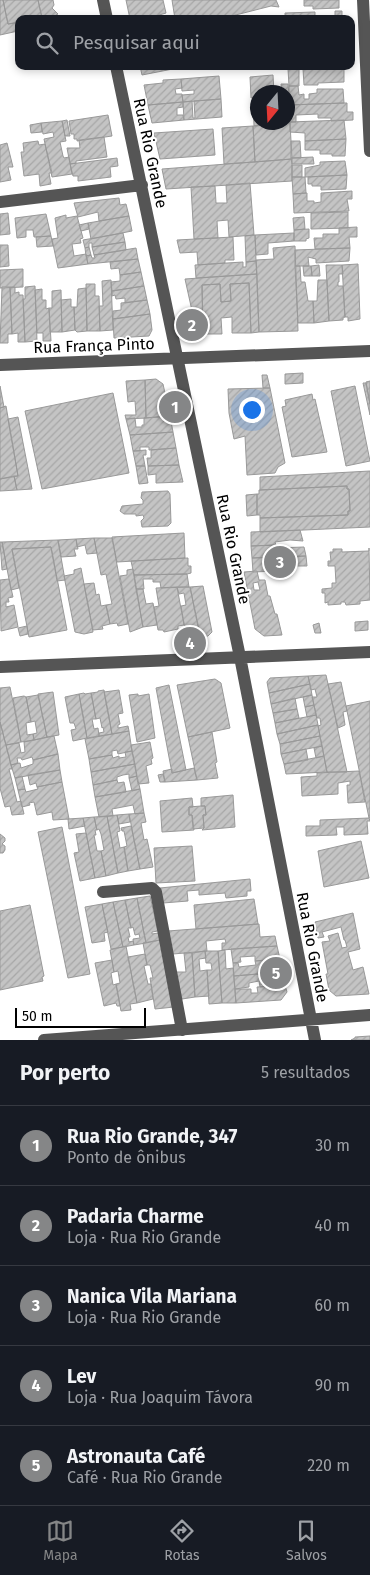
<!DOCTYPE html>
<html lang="pt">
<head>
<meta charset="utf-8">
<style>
  body { margin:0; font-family:"Fira Sans",sans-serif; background:#20242c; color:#f1f3f6 }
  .compass { position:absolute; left:250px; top:85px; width:45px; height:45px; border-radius:50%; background:#171b24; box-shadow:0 2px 8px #0003; rotate:198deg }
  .scale { position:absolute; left:15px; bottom:12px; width:131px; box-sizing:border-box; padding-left:5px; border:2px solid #000; border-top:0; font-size:14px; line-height:18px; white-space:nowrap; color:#000; -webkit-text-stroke:4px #fff; paint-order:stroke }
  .you { position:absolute; left:251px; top:409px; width:18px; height:18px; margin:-12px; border:4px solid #fff; border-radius:50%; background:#1a73e8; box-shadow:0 0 0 8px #1a73e833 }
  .badge { display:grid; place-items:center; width:32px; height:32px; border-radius:50%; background:#858687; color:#fff; font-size:16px; font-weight:700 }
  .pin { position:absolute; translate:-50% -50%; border:2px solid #fff; box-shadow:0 1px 5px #0006 }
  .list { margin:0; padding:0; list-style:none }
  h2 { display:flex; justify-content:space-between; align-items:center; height:65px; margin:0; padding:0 20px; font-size:21px }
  h2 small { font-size:16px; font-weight:400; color:#9ea1a6 }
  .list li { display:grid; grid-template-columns:32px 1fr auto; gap:15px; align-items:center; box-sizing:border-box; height:80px; padding:0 20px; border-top:1px solid #363941 }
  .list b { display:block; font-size:19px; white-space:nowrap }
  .list p { margin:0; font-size:16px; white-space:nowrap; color:#9ea1a6 }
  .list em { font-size:16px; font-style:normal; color:#9ea1a6 }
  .icon { flex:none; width:28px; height:28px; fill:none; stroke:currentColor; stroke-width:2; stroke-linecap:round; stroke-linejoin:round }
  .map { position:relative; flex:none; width:370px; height:1040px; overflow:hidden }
  .search { position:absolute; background:#171b24; box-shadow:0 2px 8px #0003; left:15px; right:15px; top:15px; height:55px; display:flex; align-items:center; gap:12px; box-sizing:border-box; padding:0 18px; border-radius:10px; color:#9ea1a6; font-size:19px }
  .sheet { height:465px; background:#171b24 }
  nav { display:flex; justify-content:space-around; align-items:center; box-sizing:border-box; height:70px; border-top:1px solid #363941; background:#171b24; font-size:14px; color:#9ea1a6 }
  nav a { display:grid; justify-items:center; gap:2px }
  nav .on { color:#858687 }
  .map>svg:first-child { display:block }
</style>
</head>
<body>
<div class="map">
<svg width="370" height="1040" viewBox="0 0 370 1040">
  <defs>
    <pattern id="building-hatch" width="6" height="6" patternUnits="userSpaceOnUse" patternTransform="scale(1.25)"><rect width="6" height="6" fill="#c4c4c4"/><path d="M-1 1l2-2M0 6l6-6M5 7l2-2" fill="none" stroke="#a7a7a7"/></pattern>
  </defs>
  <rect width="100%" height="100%" fill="#fff"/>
  <path fill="url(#building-hatch)" stroke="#999" fill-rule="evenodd" d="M0 0H3L8 24 16 23 18 31 0 35Z
    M3 0H38L42 18 19 19V22L8 24Z
    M38 0H53L54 5 52 8 58 14 56 15 57 19H36L42 18Z
    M126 0H163L166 13 156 16V19H130Z
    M172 0H276L279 7 271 6 220 19H175Z
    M304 0H339V8L313 9V6H304Z
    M335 11H342V19H285V13L315 12V17H335Z
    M140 66H188L142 75Z
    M287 66H351V67L288 69Z
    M344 67V82L318 83V85H304L303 69Z
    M288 69H299V86H289Z
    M273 75 274 92H258V97L251 98 250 77Z
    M219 76 221 99 183 102 182 95 194 94V90L182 91 181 79Z
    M181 79 182 88 175 89 176 94H182L183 102 148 105 144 85 163 83V80Z
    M281 84H288L289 95H288V92H282Z
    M289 86H298L299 95 304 94V99H309V94L317 93V89H343L344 103 289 105Z
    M288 95H289L290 123 254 126 253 98 258 97V122H288Z
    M221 99 222 117 184 120 183 102 192 101 193 118H195L194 101Z
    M183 102V107L177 108V115H183L184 120 152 123 148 105Z
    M344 103H347V112H353V120L331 121V118H318V114L296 115V122H290L289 105Z
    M108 115 112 136 77 141V139H74V134H71L69 121Z
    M67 120 70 136H65L62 121Z
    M344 120 346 139 305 141V133L290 132V122Z
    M62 121 66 141 60 142 63 156 64 158 69 157 72 174 52 177 44 139 54 137 53 132 43 134 41 123Z
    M41 123 42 132 31 133 30 125Z
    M290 123 292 159 255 162 253 126Z
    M253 126 255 162 224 164 222 128Z
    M213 129 215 155 160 159 154 133Z
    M104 137 107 157 76 161V163L70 164 67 148H80L79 140Z
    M346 139 345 156H332V154H320V150H305V141Z
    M38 141 39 145 45 144 52 173H49L51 184 40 186 39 174 24 176 21 152H24L23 143Z
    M291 141H300L301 158H291Z
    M7 143 13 167H8L11 180 0 182V145Z
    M313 157 314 164H292L291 158Z
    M117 158 118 166 110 167 111 177 78 181V176H73L70 164Z
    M292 159V181L166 189 162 169Z
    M345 161 347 175 305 177V168L320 165V162Z
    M292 165H302V177H292Z
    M347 175 346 189 321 190V186H312V184H308V177Z
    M292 177H305L306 193 293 194Z
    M250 183 254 235 229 237 228 220 217 221 218 238 194 239 191 187 215 186 216 203H227L226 185Z
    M352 191V199H347L349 211 294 213 293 194 307 193V201H314V203L321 202V193Z
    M119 198 120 205 126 204 129 216 99 221 98 212 78 217 74 203Z
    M348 212V228L311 229V213Z
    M8 213 10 234 0 235V214Z
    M46 214 51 236 34 237 33 230H26V237L17 238 15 218Z
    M66 215V218L77 216 83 238 80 239 81 243 72 244 74 256 86 254 88 264 58 268 52 239 58 238 55 218Z
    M129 216 132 231 91 239 88 223Z
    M304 217 305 229 294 230 293 218Z
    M88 223 89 229 81 231 79 225Z
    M357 227V237H349L350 248 315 249 314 238H323V234H339V228Z
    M309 229V238L306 239V241H294V230Z
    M123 233 125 242 92 247V243H89V247L85 248 83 240Z
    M294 233V241L268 243V254L256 255 255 235Z
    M255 235 256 261 246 262 245 236Z
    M51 236 53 246 37 247 36 237Z
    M233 237 234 260H225V263L198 265 197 252 180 253 177 240Z
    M125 242 126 250 94 255 92 247Z
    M0 245H8L9 266 0 267Z
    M295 246 298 331 259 332 256 260 274 259 273 248Z
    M89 247 91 255 86 256 85 248Z
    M136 248 138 259 88 264 86 256 91 255 92 258H95L94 255Z
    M350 248 349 261 316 263V259L308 257 309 266H295V250Z
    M138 259 141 272 120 275 119 268 111 269 110 262Z
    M256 261 257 274 196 278 195 265 243 262V267H246V262Z
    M358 264 360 319 348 321V317H345L342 265Z
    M319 265 320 276H312L311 266Z
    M326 265H342L343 274H339V282H338V286H343L345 317 343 318V320L329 321Z
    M295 266H300L301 282H305L308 301H313L314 323H298Z
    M303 266H311L312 276H304Z
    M23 269V287L0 288V270Z
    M141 272 144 286 112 291 111 282 120 281V275Z
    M257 274 259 332 251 333 249 283 230 284 231 301 221 302 220 284 202 285 203 334 196 329 185 279Z
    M111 280 113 330 100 331 99 306H103L102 281Z
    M318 280H327L329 321 314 323 313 301H317Z
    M249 283 251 333H232V317L221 318 222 334H203L202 285 220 284 221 302 231 301 230 284Z
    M86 284H95V296H99L100 331H87Z
    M35 286 37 341 25 342 23 299H25V287Z
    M144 286 147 300 125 303V298L116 299 115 295 112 296V291Z
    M2 287H10L12 334H8V343H0Z
    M10 287H15V293L19 292V295H23L25 342H18V333L12 334Z
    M86 288 87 331 77 332 75 330 74 307H77L78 289Z
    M42 289V300H46V309L49 308 51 341H43V333H37L35 290Z
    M61 290 62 332H50L49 308H52V291Z
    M71 299V307H74L75 330 62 332 61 300Z
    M147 300 150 314 113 319V311L121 310V303Z
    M150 314 152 330 149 336 114 338 113 319Z
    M303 373V383L285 384V374Z
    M262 375H267L270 388H263Z
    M156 379 163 384 170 416 146 418 145 380Z
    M145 380 146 418 126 419 125 415H136L135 401 128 402 126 381Z
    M370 381V404L366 382Z
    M363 383H366L370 404V415Z
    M0 386 4 407 0 408Z
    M355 386 370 461 346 466 331 391Z
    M270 388 285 463 278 467 275 473 247 475 245 436 234 439 229 413 228 389Z
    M113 393 129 473 42 489 25 411Z
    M312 394 313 400 315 399 327 452 292 457 282 407 286 406 285 400Z
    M6 406 18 476 0 479V408Z
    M170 416 173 432 130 435 126 419 135 418 136 427H142V425H144V418Z
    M18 417 32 489 17 490 14 476H18L8 419Z
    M173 432 176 448 149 450V447H140V451H133L130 435Z
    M176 448 179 465 148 466 147 458H151V450Z
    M146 450V455H143L145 466H136L133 451Z
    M179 465 183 482 156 483V474L148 475V466Z
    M136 466H145L148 483 139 484Z
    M370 471V527L260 532V518L348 515V511H350L349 489H347V486L260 490V477Z
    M14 476 17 490 0 491V479Z
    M347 486V489H349L350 511H348V515L260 518V515H257V494H259V490Z
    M168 491 170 494 171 523 168 526 142 527 141 521 144 518 143 515 136 516V514H124L120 511 122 506 143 504V500L141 498 142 492Z
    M257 494V515L247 516 246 495Z
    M300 530 303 541 290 540 275 542 276 545 251 546V532Z
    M184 533 185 558 117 562 112 537Z
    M94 538 97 553 87 554 85 545 77 547 76 539Z
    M112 538 128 624 118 626 117 623 110 624 106 605 112 604 106 574 101 575 94 538Z
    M76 539 78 549H74L76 556 61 557 58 540Z
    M58 540 65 580 57 581 51 547 12 549 19 588 11 590 2 542Z
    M0 542H2L7 569 2 570Z
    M276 545V548L304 547 306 556 252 558 251 546Z
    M51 547 67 630 29 637 12 549Z
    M369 548 370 600 360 601V604L346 605 345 602H341V604L328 605V602L325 603V593H322V589L332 588V583H336L335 566H328V561H331L330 552H333V549H342V552L369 551Z
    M306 556 307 566H291L277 567V571L253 572 252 558Z
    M188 558V566H191V573L187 574 134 575 131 561Z
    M81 568 93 632 84 634 75 632 64 576 74 574V570Z
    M133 569 143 627 130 632 120 576 127 575V570Z
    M257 571 259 580H265L268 596H270L275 614H277L282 635 264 636 255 629 244 572ZM258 582 260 590H254L253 583Z
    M187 574 189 587 161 588 160 582H153V579H143L144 589H136L134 575Z
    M9 579 13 597 8 598 9 602H6V607L14 605 18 627 1 631 0 580Z
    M94 583 96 595 99 594 101 606 106 605 110 624 102 626 103 629 93 630 84 584Z
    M203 586 212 632 208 636 200 637 190 587Z
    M177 587H190L199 629 191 631V628L185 629 181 606 186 605 184 593 179 594Z
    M177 587 184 625 178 626V629L164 632 163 630H158L154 607 159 606 156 588Z
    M136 589H143L146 604 153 603 157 625 143 627Z
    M368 621V630L355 631V622Z
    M319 623 321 633H315L313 625Z
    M27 626 28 634 20 636 18 628Z
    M326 675 328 684 347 772H327L318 726 321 725 320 718H317L312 697H317L315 689 311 690 308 676Z
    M308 676 310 684 269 693 267 682 270 678Z
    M215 679 221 683 230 728 188 737 177 685Z
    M341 682 347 711 343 712 345 725 338 728 328 684Z
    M310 684 312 695 271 704 269 693Z
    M169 685 186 770 172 773 156 688Z
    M10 687 21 742 6 745 0 722V688Z
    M104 690 112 734 99 736V733L104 732 103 727 102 728 100 718 96 719 91 693 98 692V691Z
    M119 690 123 713 118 714 120 724 118 725V728L128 726 129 731 112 734 104 692Z
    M53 692 59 735 47 737 38 694Z
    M84 693 85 694 91 693 96 719H92L94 729 98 728 99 736 87 738 79 694Z
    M79 694 87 738 73 741 71 730 76 729 74 723H70L65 697Z
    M138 694V696L149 694 155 738 137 742 129 695Z
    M38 695 47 737 34 740 33 734 37 733 35 721 31 722 26 697Z
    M312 695 314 705 305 707 303 697Z
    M24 696 26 697 31 722 26 723 27 733V735L33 734 34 740 21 742 13 698Z
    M295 698 297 709 273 713 271 704Z
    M370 701V818H369L346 706Z
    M314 705 316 715 307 717 305 707Z
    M297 709 299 718 275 723 273 713Z
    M316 715 318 725 277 734 275 723Z
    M0 722 12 769H9L17 802 21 801 24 814 12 815 10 806 5 807 0 788Z
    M318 725 320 736 280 744 277 734Z
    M129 731 132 751 118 754 117 750 112 751V755L89 759 85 739Z
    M212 732 217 762 215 763 218 778 197 780 188 737Z
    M54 736 58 754 33 760 32 757 22 760 21 758H17L18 763 11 765 6 745 19 743 21 753 25 752 24 742Z
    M320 736 322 746 281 754 280 744Z
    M150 742 153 758 151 759 152 764 146 766 149 783 138 784 131 745Z
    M322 746 324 756 316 758 314 748Z
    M306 749 308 760 284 764 281 754Z
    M132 751 135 764 91 772 89 759 112 755 113 758 119 756V758L126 757 125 752Z
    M58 754 60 770 15 778 11 765 20 763 21 768 33 764V760Z
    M324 756 327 772 286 774 284 764Z
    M135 764 137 776 129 778V774L123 775 117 777V780L93 785 91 772Z
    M194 768 197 780 165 782 163 771 172 769V773Z
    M60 770 62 782 37 787 36 783 30 785 28 775Z
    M359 771 365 802 348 803 347 785H350V781L338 783V794L302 796 301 777 317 776V773Z
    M163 774 165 782H160L158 775Z
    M22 776 25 789 18 790 15 778Z
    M137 776 140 789 132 791 129 778Z
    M117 780 118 783 124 782 126 792 95 797 93 785Z
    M62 782 69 819 53 820 52 812 37 815 34 802 29 803 30 805 22 807 18 790 25 789 26 792 38 789 37 787Z
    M140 789 144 813 135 814 133 805 112 809 113 816 99 817 95 797Z
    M233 795 235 827 202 830 204 828 203 815H206L205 806H201V798Z
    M192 798 193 807H189V815H192L194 830 162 832 160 801Z
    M201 806H205L206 815H203L204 828 193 829 192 815H189V807Z
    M144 813 146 822 141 823 144 840 147 839 153 867 140 869 129 814Z
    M129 814 130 822 119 824 117 815Z
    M117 815 120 831 117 832 120 848 124 847 128 871 118 873 107 816Z
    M107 816 118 873 106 876 101 851 104 850 101 834 99 829 97 830 94 817Z
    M94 817 97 830H95L96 835H94L97 851H101L106 876 95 878 83 818Z
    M83 818 85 826 69 829 68 819Z
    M369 818 370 821H367L368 834 344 835V827H336L337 835 306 836V826H320V820Z
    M131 826 140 869 128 871 124 847 127 846 124 831H122L121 828Z
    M62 827 90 974 68 978 38 832Z
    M86 833 95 878 80 881 74 853 79 852 76 834Z
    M0 834 5 838V841L2 844 5 846V850L3 853H0Z
    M361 841 369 878 324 887 318 851Z
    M192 846 195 881 156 883 154 848Z
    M250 879 251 891H247V896L226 898 225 893 199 895V890L187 891 188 901 163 903 160 888Z
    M150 896 158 931 152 932V934L158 933 160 940 146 943 137 898Z
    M137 898 146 943 134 945 133 939 140 938 139 934 135 935 133 927 131 928 125 900Z
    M254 899 258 924 196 929 194 905Z
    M125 900 131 928H128L130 937H128L129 942 133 941 134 945 123 947 113 902Z
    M113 902 123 947 111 949 102 904Z
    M102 904 108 932 104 933 105 941 92 943 85 907Z
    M30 905 44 976 42 977 43 981 0 990V911Z
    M353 913 360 949 348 952 353 970 363 967 369 994 336 996 329 990 326 974H328L322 942 330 941 328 936 338 933 342 948 347 947 345 940H344L341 927 322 932 324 937 318 938 315 922Z
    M259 924 260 937 275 936 277 946 222 950V943H226L225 939 206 941 207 951 173 954 168 931Z
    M160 940 174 1007 155 1009 150 978H153L150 965H147L143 943Z
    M126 946 137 1003 130 1004 131 1010 121 1011 116 984 120 983 118 971 114 972 110 950Z
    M277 946 280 959 255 961V956L240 957 241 962 233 963 231 949Z
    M225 950 226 969 233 968 236 1003H222L218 951Z
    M205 951H218L222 1003 209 1004 207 970H212L211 963H206Z
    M205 951 206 958 199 959 200 971 207 970 209 996 195 997 192 953Z
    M184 953H192L195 997 182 999 176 972H186Z
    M145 954 147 965 144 966 148 984H151L153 999 137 1003 128 957Z
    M280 959 282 972 234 976 233 963H238L239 967 256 965 255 961Z
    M112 960 114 972 111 973 113 985 116 984 120 1006H117L116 1003 104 1006 95 963Z
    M282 972 285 985 260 987 259 981 249 983V987L235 989 234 976Z
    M285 985 287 992 281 1000 236 1003 235 989H251V993H258L257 987Z
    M370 1036V1040H351L355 1038V1037Z"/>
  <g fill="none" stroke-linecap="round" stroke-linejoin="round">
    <path stroke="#555" stroke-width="12" d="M103 0 107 19
      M363 0 370 151
      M116 66 240 657 315 1040
      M0 202 142 185
      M0 365 370 351
      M0 667 370 652
      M103 892 152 888 156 892 182 1030
      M44 1040 370 1015"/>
  </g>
  <g text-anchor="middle" stroke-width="4" stroke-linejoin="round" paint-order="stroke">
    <g font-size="16" fill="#000" stroke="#fff">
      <text transform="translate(151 153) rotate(78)" y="6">Rua Rio Grande</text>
      <text transform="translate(94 345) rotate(-2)" y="6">Rua França Pinto</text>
      <text transform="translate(234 549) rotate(78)" y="6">Rua Rio Grande</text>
      <text transform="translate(313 947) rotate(79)" y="6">Rua Rio Grande</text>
    </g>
  </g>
</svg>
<svg class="compass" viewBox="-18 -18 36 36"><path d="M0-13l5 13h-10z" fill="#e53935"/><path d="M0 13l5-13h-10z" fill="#9ea1a6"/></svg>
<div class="scale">50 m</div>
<div class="you"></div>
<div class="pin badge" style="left:175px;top:407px">1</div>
<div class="pin badge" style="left:192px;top:325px">2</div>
<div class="pin badge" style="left:280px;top:562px">3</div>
<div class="pin badge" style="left:190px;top:643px">4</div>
<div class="pin badge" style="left:276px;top:973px">5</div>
<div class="search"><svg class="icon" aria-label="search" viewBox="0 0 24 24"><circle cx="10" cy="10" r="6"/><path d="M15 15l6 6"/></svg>Pesquisar aqui</div>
</div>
<section class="sheet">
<h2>Por perto<small>5 resultados</small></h2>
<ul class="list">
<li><span class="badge">1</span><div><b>Rua Rio Grande, 347</b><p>Ponto de ônibus</p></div><em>30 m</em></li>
<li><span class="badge">2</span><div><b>Padaria Charme</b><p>Loja · Rua Rio Grande</p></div><em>40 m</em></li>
<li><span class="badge">3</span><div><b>Nanica Vila Mariana</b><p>Loja · Rua Rio Grande</p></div><em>60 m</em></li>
<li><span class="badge">4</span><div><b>Lev</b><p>Loja · Rua Joaquim Távora</p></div><em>90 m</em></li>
<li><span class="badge">5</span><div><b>Astronauta Café</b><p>Café · Rua Rio Grande</p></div><em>220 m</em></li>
</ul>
</section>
<nav>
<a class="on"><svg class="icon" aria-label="map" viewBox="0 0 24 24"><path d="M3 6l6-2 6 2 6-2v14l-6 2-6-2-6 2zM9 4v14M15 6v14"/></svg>Mapa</a>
<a><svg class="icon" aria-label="directions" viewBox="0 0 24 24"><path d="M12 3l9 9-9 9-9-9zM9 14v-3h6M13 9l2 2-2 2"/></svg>Rotas</a>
<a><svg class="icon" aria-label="saved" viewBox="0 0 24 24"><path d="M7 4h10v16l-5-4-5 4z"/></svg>Salvos</a>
</nav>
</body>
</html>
